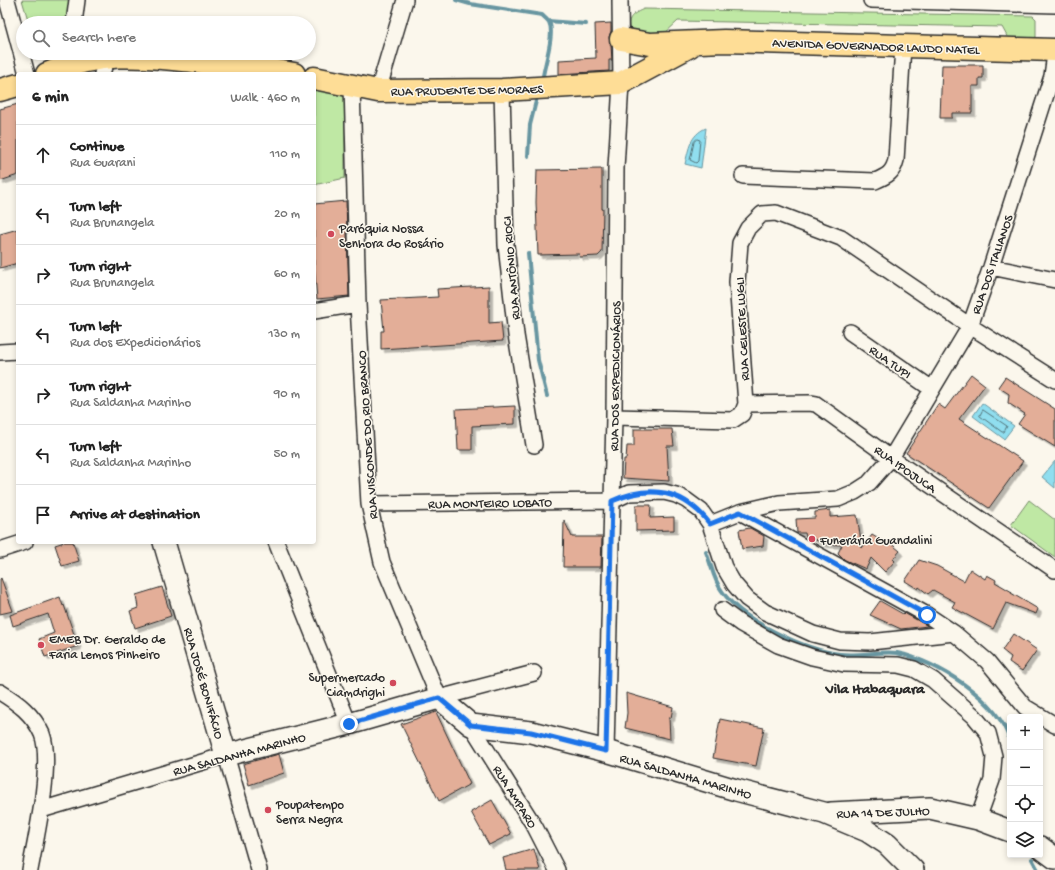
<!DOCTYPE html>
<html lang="en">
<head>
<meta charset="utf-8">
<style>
  body { margin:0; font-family:"Gochi Hand",sans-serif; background:#f2f2f2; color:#222 }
  .controls { position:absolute; right:12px; bottom:12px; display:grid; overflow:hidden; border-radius:4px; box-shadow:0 2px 6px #0003 }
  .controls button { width:36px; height:36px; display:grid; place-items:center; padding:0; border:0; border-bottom:1px solid #e0e0e0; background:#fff; color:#222; font:20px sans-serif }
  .stop { position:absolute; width:12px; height:12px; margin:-9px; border:3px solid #1a73e8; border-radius:50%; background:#fff }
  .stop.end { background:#1a73e8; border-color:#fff; box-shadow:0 1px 4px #0008 }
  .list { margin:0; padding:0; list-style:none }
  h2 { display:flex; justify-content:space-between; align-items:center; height:52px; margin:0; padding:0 16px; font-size:17px }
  h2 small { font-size:13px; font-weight:400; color:#767676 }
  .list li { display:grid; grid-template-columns:26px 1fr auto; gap:12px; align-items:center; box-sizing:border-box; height:60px; padding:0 16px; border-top:1px solid #e0e0e0 }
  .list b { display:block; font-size:15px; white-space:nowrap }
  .list p { margin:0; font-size:13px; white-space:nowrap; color:#767676 }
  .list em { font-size:13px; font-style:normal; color:#767676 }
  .icon { flex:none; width:22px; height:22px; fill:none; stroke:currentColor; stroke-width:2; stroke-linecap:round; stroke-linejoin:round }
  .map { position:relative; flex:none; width:1055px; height:870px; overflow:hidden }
  .search { position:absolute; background:#fff; box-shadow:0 2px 6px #0003; left:16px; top:16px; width:300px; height:44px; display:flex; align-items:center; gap:10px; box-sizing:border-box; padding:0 14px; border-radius:22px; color:#767676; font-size:15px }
  .panel { position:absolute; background:#fff; box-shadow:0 2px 6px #0003; left:16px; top:72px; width:300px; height:472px; border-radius:4px }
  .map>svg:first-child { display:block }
</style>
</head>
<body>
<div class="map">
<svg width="1055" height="870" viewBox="0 0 1055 870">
  <defs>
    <filter id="shadow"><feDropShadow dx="3.5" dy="3.5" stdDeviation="0" flood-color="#0004"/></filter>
  </defs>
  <rect width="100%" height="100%" fill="#fbf7ec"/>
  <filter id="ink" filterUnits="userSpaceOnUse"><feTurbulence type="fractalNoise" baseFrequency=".025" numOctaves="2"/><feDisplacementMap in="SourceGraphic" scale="8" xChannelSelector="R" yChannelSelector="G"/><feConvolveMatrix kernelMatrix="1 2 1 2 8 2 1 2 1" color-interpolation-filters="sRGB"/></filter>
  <g filter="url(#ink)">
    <path fill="#bfe8a4" stroke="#758a68" d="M22 0H74L71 23H29Z
      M644 9 1033 16 1036 19V37L1032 39 1008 38 1002 27 678 21 663 35 630 29C626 18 634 13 644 9Z
      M314 88 345 92V178L314 185Z
      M1029 500 1055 520V557L1011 525Z"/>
    <path fill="#90deef" stroke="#6896a1" d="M706 128 701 168 685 164C689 148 690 135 706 128Z
      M982 403 1014 426 1004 439 973 416Z
      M1055 461V488L1042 477Z"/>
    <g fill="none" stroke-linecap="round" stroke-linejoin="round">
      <path stroke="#537379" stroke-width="1" d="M697 139 700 140 698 161 696 163 690 160 694 142Z
        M983 410 1007 426 1004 432H1002L980 416Z"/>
      <path stroke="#6896a1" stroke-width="4" d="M456 0 470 4 542 15C544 17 547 19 549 22 555 33 545 63 543 76
        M548 21 586 24
        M528 156 530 125 537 97
        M528 253 538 360 547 396
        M706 552C711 564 714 581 722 591 742 621 805 650 840 654 858 656 882 651 897 653 937 661 999 700 1010 741
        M1032 859 1038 870"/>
    </g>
    <path fill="#e3ae98" stroke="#2b2b2b" filter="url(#shadow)" d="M611 23V31L609 37 611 46 612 60H609V71L559 74V60L596 58 595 24Z
      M942 65H983V78H979V86H972V113H952V118H940Z
      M18 104V175L0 181V109Z
      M602 169V209H603L602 252 598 256 580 257 579 254 538 255 536 202 537 170Z
      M346 201 349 296 317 299 314 263V204Z
      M18 229V263L0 268V234Z
      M489 286V323L501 322 503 341 381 349V331H384L381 300 438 297 437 289Z
      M971 374 985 385 959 419 1023 461 989 508 906 453 938 404 945 409Z
      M1005 377 1055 409V447L1018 424 1025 414 1008 403 1009 394 998 387Z
      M515 406V424L472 426V450H458L456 409Z
      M634 429H672L674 446H667L669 481 623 478 624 459H626L627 446H634Z
      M636 505H651L650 518 674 517V530L636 531Z
      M830 510V517L857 515 862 548 872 535 887 544 889 542 900 551 893 559 895 561 885 572 871 558 866 569 845 560 838 553 842 545 824 544 810 537H806L805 533H797L796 519 815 518V512Z
      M564 520 572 537H602L601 567H563Z
      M750 528 764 536 763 546 742 549 739 530Z
      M64 542H73L79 561 62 566 55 545Z
      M919 560 937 566 964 581 970 569 985 579 987 575 996 580 995 582 1012 592 1011 593 1038 609 1036 614 1006 603 993 629 952 607 955 602 933 590 928 594 919 587 918 589 905 581Z
      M1 578 13 611 0 614V579Z
      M162 587 171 616 135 628 130 611 138 608 136 595Z
      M60 597 63 606 64 605 78 646 45 657 39 639 54 633 48 614 13 626 10 615Z
      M880 601 903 614 904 613 928 626 901 629 870 615Z
      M1013 634 1037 650 1022 671 1009 662 1011 657 1002 650Z
      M626 693 673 707 671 718H669L670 739 625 728 627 713Z
      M436 712 470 784 439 801 401 724Z
      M720 719 764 728 756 766 713 758Z
      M279 754 284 773 249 785 243 764Z
      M492 800 511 834 489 845 471 812Z
      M534 849 540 870H506L503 858Z"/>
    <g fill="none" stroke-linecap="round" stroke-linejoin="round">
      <g stroke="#2b2b2b" stroke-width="18">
        <path id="street" d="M7 0 27 74
          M871 0 1055 5
          M74 23 77 0
          M102 74 107 56
          M352 85 358 304 369 504 382 562 439 698 534 673
          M502 90 506 245 516 335 534 445
          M378 91 405 0
          M743 176 875 181C887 176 893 173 896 160L903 46
          M991 267 1055 280
          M314 311 358 304
          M850 332 932 389
          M0 352 18 351
          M746 404 810 403 816 404 891 458 1055 570
          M614 417 733 420 742 414 746 404 737 282 740 243 748 228 762 214 776 213 841 238 970 326 1055 380
          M369 504 612 501 629 493 664 492 676 495 686 500 701 511 710 524 724 567 734 584 747 599 765 612 813 634 840 641 870 642 954 633
          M740 512 927 615 954 633 987 661 1025 707 1055 725
          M710 524 740 512 779 503 838 499 855 492 869 483 891 458 970 326 991 267 1052 76 1055 54
          M276 542 349 724
          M0 550 25 542
          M722 610 741 624 778 645 812 657 844 664 898 665 914 669 933 680 974 716 988 733 994 756 992 780 978 819
          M0 692C18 703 33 714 42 734 53 762 36 838 30 870
          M471 725 535 827 557 870
          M606 751 614 417 616 168 621 83 620 0
          M41 810 226 755 259 870"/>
      </g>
      <g stroke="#2b2b2b" stroke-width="24">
        <path id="secondary" d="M164 542 226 755 349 724 439 698 471 725 531 732 606 751 736 790 824 813 867 831 887 844 913 870
          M831 813 930 808 978 819 1010 831
          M1040 847 1055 858"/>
      </g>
      <g stroke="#2b2b2b" stroke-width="25">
        <path id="primary" d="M621 39 650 44 724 41 1055 50
          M47 74C103 49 144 56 203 62 234 65 264 68 294 74
          M314 78 378 91 502 90 621 83 690 46
          M0 90 18 85"/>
      </g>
      <use href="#street" stroke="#fbf7ec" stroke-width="15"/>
      <use href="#secondary" stroke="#fbf7ec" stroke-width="21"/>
      <use href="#primary" stroke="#fedd96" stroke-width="22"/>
    </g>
  </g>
  <g fill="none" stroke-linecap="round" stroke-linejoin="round" filter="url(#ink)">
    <path stroke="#1a73e8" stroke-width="5" d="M349 724 439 698 471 725 531 732 606 751 612 501C651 484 684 490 710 524L740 512 927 615"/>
  </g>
  <g fill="#d1495b" stroke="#fbf7ec" stroke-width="1.5">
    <circle cx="331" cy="234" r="4"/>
    <circle cx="812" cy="539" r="4"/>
    <circle cx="41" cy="645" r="4"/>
    <circle cx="393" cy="683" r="4"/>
    <circle cx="268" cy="810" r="4"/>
  </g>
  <g text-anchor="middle" stroke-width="3" stroke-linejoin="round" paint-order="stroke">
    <g font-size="13" fill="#2b2b2b" stroke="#fbf7ec">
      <text transform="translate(876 45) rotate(2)" y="5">AVENIDA GOVERNADOR LAUDO NATEL</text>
      <text transform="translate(467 89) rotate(-1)" y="5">RUA PRUDENTE DE MORAES</text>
      <text transform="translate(991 264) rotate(-71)" y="5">RUA DOS ITALIANOS</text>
      <text transform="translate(510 268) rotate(-95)" y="5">RUA ANTÔNIO RIOCI</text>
      <text transform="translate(741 329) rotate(-93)" y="5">RUA CELESTE LUGLI</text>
      <text transform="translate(891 361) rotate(35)" y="5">RUA TUPI</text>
      <text transform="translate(614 376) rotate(-89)" y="5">RUA DOS EXPEDICIONÁRIOS</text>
      <text transform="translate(366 435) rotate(-94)" y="5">RUA VISCONDE DO RIO BRANCO</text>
      <text transform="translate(906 468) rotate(35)" y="5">RUA IPOJUCA</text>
      <text transform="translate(490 502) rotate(-1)" y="5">RUA MONTEIRO LOBATO</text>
      <text transform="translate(205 683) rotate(74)" y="5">RUA JOSÉ BONIFÁCIO</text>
      <text transform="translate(239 753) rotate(-15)" y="5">RUA SALDANHA MARINHO</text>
      <text transform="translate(686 775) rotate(16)" y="5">RUA SALDANHA MARINHO</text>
      <text transform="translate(516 796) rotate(58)" y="5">RUA AMPARO</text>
      <text transform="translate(883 811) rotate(-2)" y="5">RUA 14 DE JULHO</text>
    </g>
    <g font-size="13" fill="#2b2b2b" stroke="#fbf7ec" text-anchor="start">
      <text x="339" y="232">Paróquia Nossa<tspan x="339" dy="15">Senhora do Rosário</tspan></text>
      <text x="820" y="544">Funerária Guandalini</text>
      <text x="49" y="643">EMEB Dr. Geraldo de<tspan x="49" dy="15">Faria Lemos Pinheiro</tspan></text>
      <text x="385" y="681" text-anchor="end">Supermercado<tspan x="385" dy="15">Ciamdrighi</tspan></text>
      <text x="276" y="808">Poupatempo<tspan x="276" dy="15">Serra Negra</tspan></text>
    </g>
    <g font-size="15" font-weight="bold" fill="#2b2b2b" stroke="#fbf7ec">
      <text x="875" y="693">Vila Itabaquara</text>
    </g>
  </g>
</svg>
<div class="controls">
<button>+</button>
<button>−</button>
<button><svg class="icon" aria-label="locate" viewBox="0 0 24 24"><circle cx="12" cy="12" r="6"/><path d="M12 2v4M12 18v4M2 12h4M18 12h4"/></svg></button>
<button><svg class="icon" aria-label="layers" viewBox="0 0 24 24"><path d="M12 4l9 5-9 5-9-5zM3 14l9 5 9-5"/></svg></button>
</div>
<div class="stop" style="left:927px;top:615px"></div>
<div class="stop end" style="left:349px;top:724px"></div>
<div class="search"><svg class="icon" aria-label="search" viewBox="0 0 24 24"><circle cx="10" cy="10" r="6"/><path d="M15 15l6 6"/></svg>Search here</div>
<section class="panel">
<h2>6 min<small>Walk · 460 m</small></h2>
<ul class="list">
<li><svg class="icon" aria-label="ahead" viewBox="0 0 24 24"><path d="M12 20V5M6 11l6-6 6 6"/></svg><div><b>Continue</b><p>Rua Guarani</p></div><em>110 m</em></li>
<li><svg class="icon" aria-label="left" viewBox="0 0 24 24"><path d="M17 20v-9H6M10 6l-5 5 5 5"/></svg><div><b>Turn left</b><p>Rua Brunangela</p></div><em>20 m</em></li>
<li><svg class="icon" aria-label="right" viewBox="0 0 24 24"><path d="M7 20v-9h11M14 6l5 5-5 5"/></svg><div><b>Turn right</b><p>Rua Brunangela</p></div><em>60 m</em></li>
<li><svg class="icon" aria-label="left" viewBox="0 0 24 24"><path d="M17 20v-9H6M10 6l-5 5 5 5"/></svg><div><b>Turn left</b><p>Rua dos Expedicionários</p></div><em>130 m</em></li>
<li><svg class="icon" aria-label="right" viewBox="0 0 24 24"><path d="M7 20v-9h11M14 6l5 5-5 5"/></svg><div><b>Turn right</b><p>Rua Saldanha Marinho</p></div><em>90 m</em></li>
<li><svg class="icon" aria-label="left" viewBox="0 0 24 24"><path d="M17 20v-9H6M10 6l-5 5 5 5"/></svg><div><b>Turn left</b><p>Rua Saldanha Marinho</p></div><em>50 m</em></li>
<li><svg class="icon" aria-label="arrive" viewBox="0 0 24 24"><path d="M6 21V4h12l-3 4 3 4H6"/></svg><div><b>Arrive at destination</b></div></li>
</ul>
</section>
</div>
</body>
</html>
